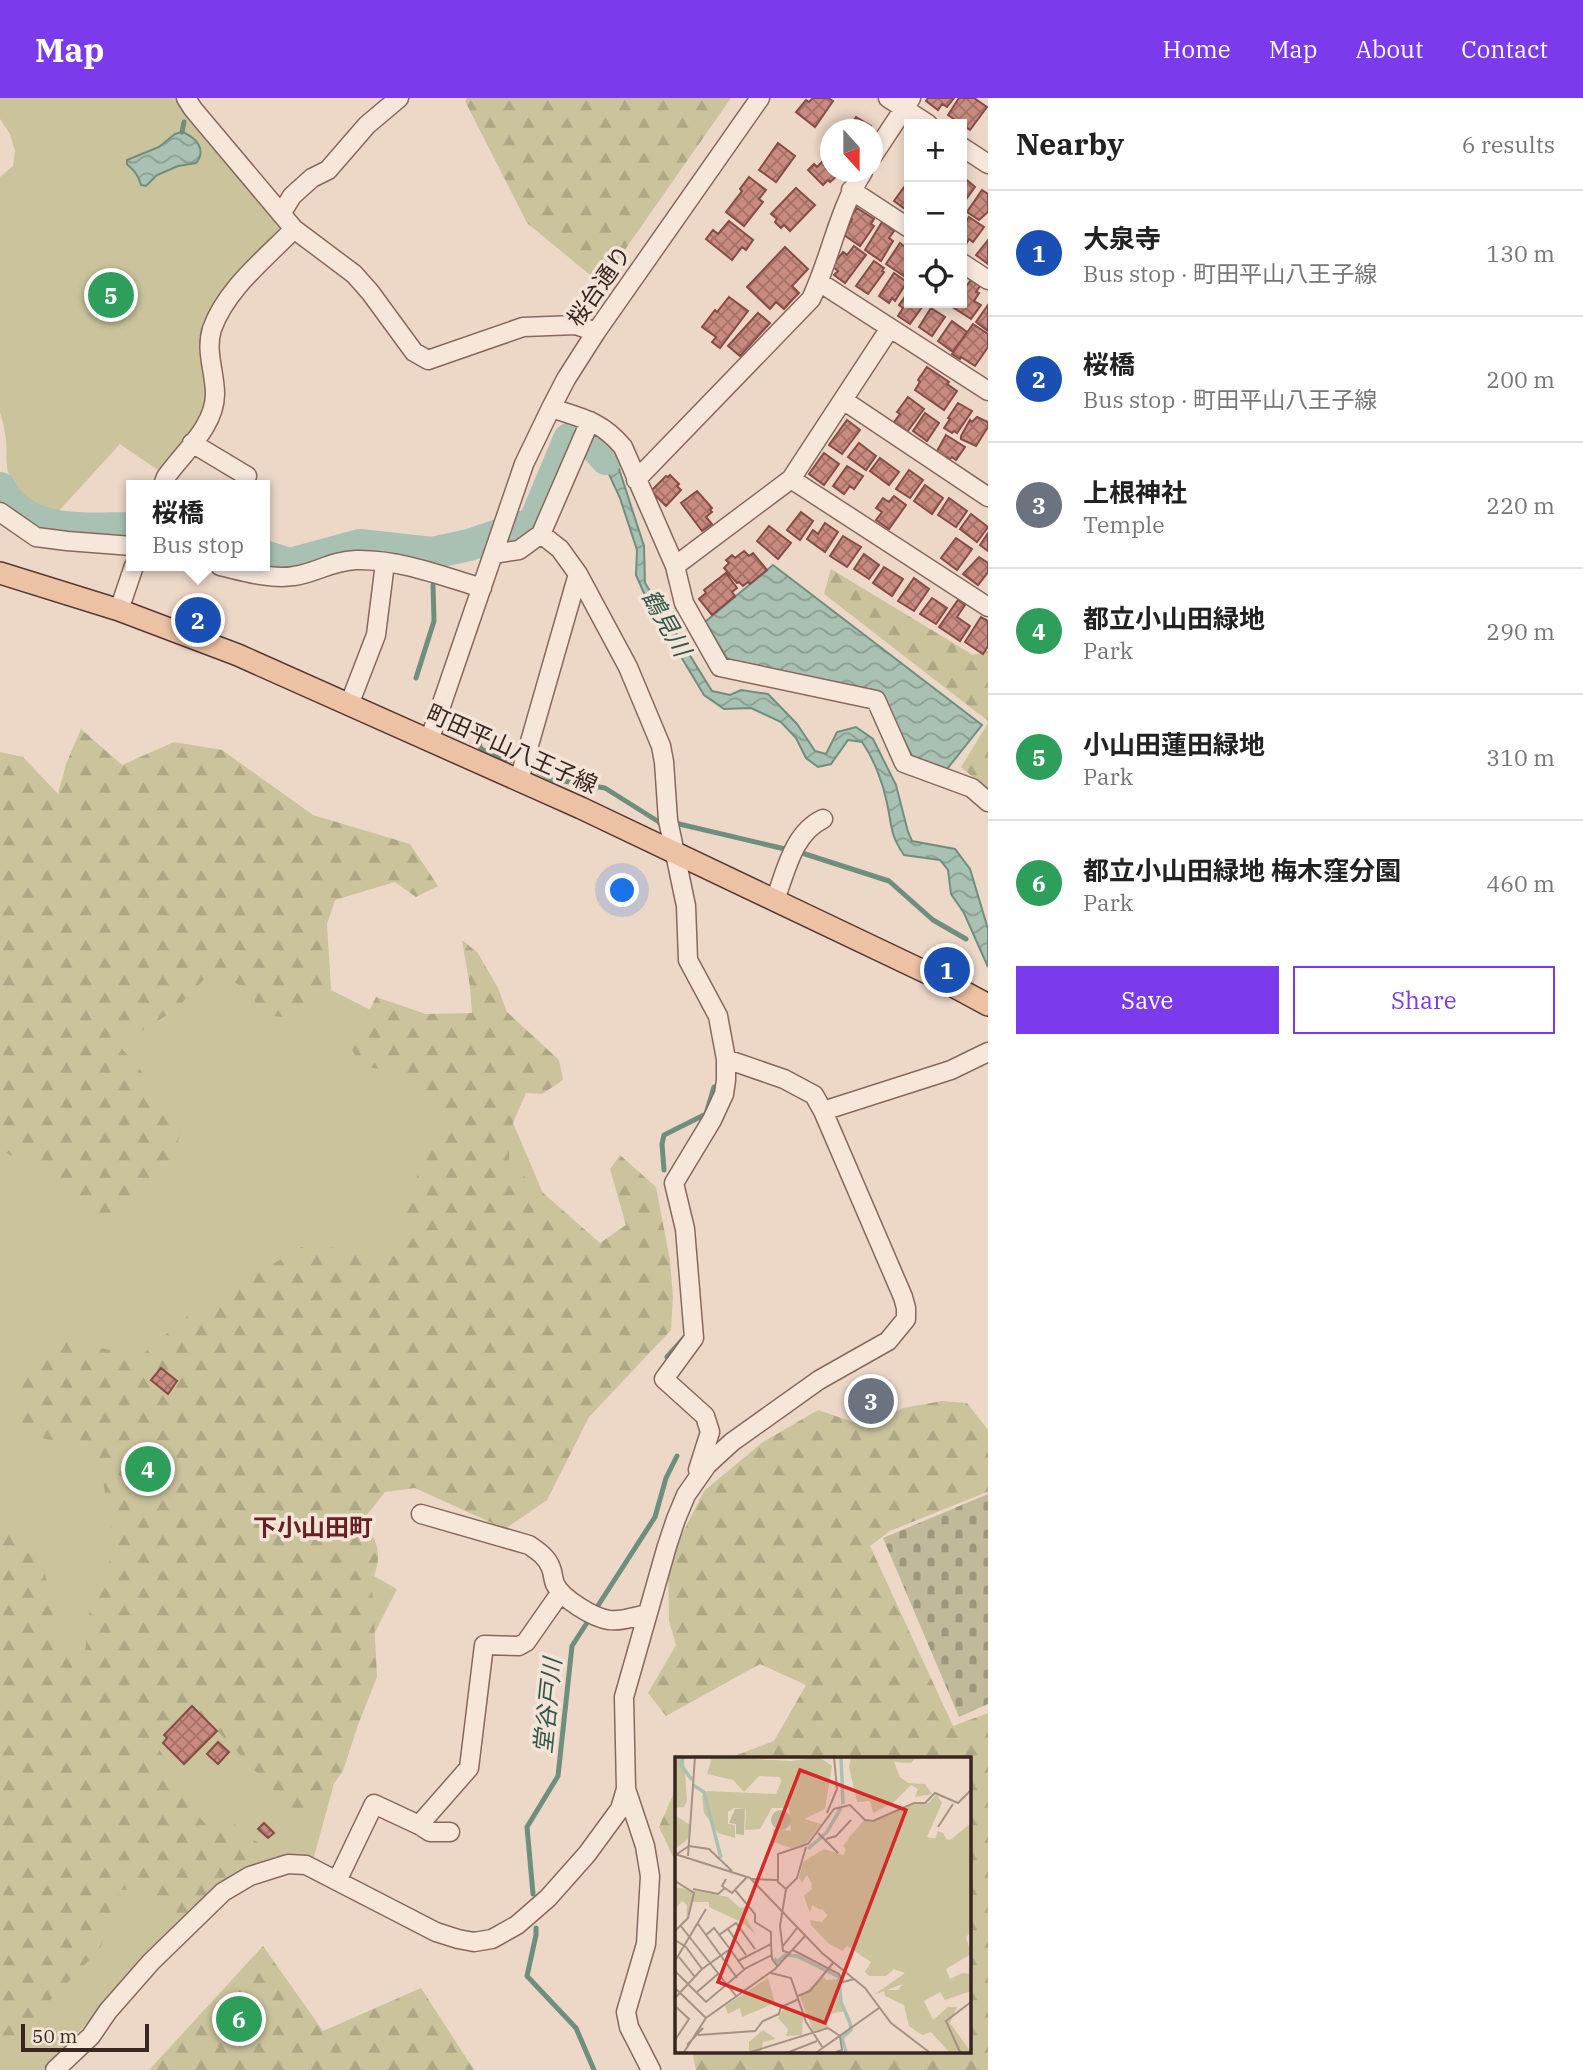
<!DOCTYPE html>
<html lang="en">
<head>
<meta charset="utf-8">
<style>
  body { margin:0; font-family:"IBM Plex Serif","Noto Sans JP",serif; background:#f2f2f2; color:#222 }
  .controls { position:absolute; right:21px; top:21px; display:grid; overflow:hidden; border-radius:0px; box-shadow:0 4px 10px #0003 }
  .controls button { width:63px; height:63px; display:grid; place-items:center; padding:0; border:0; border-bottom:2px solid #e0e0e0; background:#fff; color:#222; font:35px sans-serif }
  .compass { position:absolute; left:820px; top:21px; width:63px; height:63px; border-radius:50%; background:#fff; box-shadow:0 4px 10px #0003; rotate:159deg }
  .scale { position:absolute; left:21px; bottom:18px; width:128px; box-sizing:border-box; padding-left:7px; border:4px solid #392621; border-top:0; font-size:19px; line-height:24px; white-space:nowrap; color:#392621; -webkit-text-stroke:5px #f4e4d7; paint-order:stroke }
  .you { position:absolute; left:623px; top:793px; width:24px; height:24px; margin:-18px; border:5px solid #fff; border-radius:50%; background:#1a73e8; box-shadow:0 0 0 10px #1a73e833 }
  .badge { display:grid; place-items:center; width:46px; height:46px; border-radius:50%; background:#7c3aed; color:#fff; font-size:23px; font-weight:700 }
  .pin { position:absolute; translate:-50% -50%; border:4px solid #fff; box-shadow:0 2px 7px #0006 }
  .popup { position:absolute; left:126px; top:382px; width:144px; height:91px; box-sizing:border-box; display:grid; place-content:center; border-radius:0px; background:#fff; filter:drop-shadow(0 2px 5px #0005); font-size:23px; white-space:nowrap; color:#767676 }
  .popup b { font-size:26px; color:#222 }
  .popup::after { content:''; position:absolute; left:50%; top:100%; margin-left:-14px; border:14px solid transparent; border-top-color:#fff }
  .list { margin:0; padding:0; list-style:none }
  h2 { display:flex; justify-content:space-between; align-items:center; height:91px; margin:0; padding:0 28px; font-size:30px }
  h2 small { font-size:23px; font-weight:400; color:#767676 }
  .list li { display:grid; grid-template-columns:46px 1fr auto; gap:21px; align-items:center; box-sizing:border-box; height:126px; padding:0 28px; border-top:2px solid #e0e0e0 }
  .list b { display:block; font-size:26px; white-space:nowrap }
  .list p { margin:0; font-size:23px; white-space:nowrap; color:#767676 }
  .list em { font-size:23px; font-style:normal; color:#767676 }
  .actions { display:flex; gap:14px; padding:21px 28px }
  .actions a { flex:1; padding:16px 0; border:2px solid #7c3aed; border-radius:0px; text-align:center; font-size:24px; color:#7c3aed }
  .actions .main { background:#7c3aed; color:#fff }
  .icon { flex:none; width:38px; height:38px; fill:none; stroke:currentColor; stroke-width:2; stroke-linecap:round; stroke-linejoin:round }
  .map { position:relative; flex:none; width:988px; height:1972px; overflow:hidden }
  header { display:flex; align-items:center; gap:42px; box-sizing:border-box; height:98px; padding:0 35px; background:#7c3aed; color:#fff }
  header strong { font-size:33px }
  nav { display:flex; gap:38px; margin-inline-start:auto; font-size:24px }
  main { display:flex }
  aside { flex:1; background:#fff }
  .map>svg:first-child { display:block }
</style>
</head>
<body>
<header>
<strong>Map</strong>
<nav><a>Home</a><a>Map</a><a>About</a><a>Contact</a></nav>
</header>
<main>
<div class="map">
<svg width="988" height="1972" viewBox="0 0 988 1972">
  <defs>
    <pattern id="forest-firs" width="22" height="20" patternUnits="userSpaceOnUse" patternTransform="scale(1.75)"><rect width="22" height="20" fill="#cac39c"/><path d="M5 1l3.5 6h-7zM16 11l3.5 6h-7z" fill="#aea786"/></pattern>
    <pattern id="cemetery-stones" width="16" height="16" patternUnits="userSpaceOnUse" patternTransform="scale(1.75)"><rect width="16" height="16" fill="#c0ba9b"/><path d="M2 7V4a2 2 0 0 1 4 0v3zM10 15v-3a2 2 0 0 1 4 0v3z" fill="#9d977e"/></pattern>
    <pattern id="water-waves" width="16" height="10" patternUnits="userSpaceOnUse" patternTransform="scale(1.75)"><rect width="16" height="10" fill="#a9c1b3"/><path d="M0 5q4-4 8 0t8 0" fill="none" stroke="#8b9d91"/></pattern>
    <pattern id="building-cross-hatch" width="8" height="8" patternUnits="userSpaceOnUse" patternTransform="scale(1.75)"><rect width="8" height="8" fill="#c98a80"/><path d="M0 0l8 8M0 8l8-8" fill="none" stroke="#a47168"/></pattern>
  </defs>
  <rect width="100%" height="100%" fill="#edd8c8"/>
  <path fill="#cac39c" d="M0 0H175L181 10 186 12 280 128 278 136 214 208 208 301 199 324 162 375 120 346 56 416C35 411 14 396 8 374 5 362 8 348 5 336 4 328 2 321 0 314V79L13 68 15 53 10 36 0 21Z
    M0 748 126 788 491 973 601 1232 313 1351 261 1414 397 1491 353 1577 332 1693 313 1762 289 1760 182 1824 43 1972H0Z"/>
  <path fill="url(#forest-firs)" d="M467 0H731L601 186 527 125 465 3Z
    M831 471 973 557 988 553V623L824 496Z
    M988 625V692L961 669Z
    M81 631 122 667 174 644 222 652 313 717 410 746 438 788 416 799 395 784 335 802 327 826 331 891 295 920 261 917 249 891 211 874 175 912 119 947 185 1024 170 1064 112 1125 0 1050V654L23 659 58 696 66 666Z
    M462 842 478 855 498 890 507 914 559 962 563 982 542 996 526 995 509 1034V1065L600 1145 626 1127 610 1071 620 1057 656 1089 670 1163 673 1198 671 1232 589 1319 547 1402 505 1431 415 1390 385 1394 366 1418C368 1431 378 1444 378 1456 379 1474 369 1480 373 1500L377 1579 358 1627 343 1673 313 1715 299 1719 191 1605 153 1643 179 1680 196 1715 206 1727 229 1722 258 1745 234 1781 182 1824 135 1791 120 1792 100 1851 0 1954V1422L42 1465 63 1546 85 1555 91 1501 107 1476 113 1446 103 1383 78 1348 19 1335 17 1280 52 1242 142 1257 190 1216 301 1149H327L400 1159 404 1108 443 1019 416 980 361 967 351 950 376 899 426 916 472 915 470 889Z
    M942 1303 967 1305 988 1332V1395L987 1394 890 1433 870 1448 953 1628 988 1615V1972H696L692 1953H969V1660H729L774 1643 806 1587 760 1566 666 1618 648 1595 676 1547 669 1523 668 1464 704 1393 763 1344 818 1312 868 1329 903 1310Z
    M676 1690V1765L659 1729Z
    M263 1848 323 1933 421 1890 474 1972H149Z"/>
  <path fill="url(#cemetery-stones)" d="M988 1396V1606L959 1619 883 1440Z"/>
  <path fill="url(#water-waves)" stroke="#6f8f7e" stroke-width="2" d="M182 34C196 39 207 52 196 65L178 68 157 77 146 88 141 87C138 76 134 73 127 66V62L159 49 175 36Z
    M577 332 596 339 606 348 619 371 644 448 645 485 712 593 730 597 741 592 768 596 797 626 815 653 826 656 837 634 856 629 873 641 896 687 908 734 912 743 955 751 970 771 988 831V869L964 815 951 796 948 772 940 762 904 757C890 737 892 728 887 705 883 685 874 661 862 644L848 642 831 666 818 669 806 660 796 640 781 624 751 610 724 611 704 597 647 502 636 477 637 452 620 400 602 361 590 350 573 343Z
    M773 467 982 627 947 671 912 658 880 594 728 562 705 524Z"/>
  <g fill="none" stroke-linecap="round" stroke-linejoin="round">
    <path stroke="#6f8f7e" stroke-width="5" d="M182 34 184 24
      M432 455 433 463
      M416 580 434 523 433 487
      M477 640 481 651 510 663
      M538 674 552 681 605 690 659 724 661 727
      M675 725 785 751
      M802 755 889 783 933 822 966 841
      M664 1072 662 1046 664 1037 706 1016 714 989
      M667 1259 684 1240
      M533 1796 527 1729 558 1678 572 1548 655 1419 666 1380 677 1358
      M536 1830V1837L527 1878 576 1930 594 1972"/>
    <path stroke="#a9c1b3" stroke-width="32" d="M0 390C25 438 86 430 132 430
      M264 458 290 466 360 447 432 455 469 447 534 425 569 341 576 338 592 345 606 361"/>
  </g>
  <path fill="url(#building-cross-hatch)" stroke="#864c45" stroke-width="2" d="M813 0H828L833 3 815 29 796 14 806 2 809 4Z
    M928 0H954L947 9 942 6 938 12 926 3Z
    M959 0H974L987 9 970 32 948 17Z
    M856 19 871 28 869 32H848Z
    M778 45 795 58 776 84 759 72Z
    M830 56V74H841L830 84 828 82 823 87 808 72 814 66 817 69Z
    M962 78 975 89 962 107Z
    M749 79 766 92 759 101 763 104 744 128 726 114 742 93 740 91Z
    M907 85 909 86V114L894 103Z
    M796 90 815 107 790 133 784 127 781 130 775 124 777 121 771 116Z
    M982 92 988 96V114L979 122 967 114Z
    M857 110 874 121 871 126 874 128 860 148 844 137 852 121 850 120Z
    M969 119 984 129 973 144 969 141 965 148 962 146V130Z
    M729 123 753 142 746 152 742 149 732 162 706 141 713 132 718 136Z
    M882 124 894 133 889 140 893 143 881 163 865 152Z
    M988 142V166L976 157Z
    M900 145 909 152V170L904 178 886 166Z
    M854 148 866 157 845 185 834 177 838 173 832 168 843 154 847 157Z
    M785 149 808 171 792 188 799 195 793 201 784 211 776 204 770 211 747 189Z
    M874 163 884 170 882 173 884 174 868 196 856 188Z
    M894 175 907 184 895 203 892 200 889 205 879 198Z
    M971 182 980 188 976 194 979 195 974 203 981 207 971 221 951 208 954 205H962V193Z
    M909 193V205H925L910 226 898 218 903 210 899 207Z
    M729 199 748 213 720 250 712 244 716 239 702 229 715 212 717 214Z
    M988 207V233L976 224Z
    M931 210 945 219 932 238 919 229Z
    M758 215 770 225 740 258 728 248Z
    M952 223 967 234 953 254 938 243Z
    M973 226 988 236V249L975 268 961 259 960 261 952 256Z
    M927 269 949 284 947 286 957 293 944 312 915 292 920 284 918 282Z
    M908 299 924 311 907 334 894 324 900 316 897 314Z
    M958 305 972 313 957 335 954 333 952 335 944 330 950 321 948 320Z
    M925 315 939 325 927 343 913 333Z
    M977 319 988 324V329L976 348 961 341V338L970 322 972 324Z
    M847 322 860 332 842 356 829 347Z
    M946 337 965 349 956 362 952 359 950 361 947 359 945 361 936 355Z
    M859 345 876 358 866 372 848 359Z
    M824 355 839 366 824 387 809 376Z
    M880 360 899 374 889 387 870 373Z
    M847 368 863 378 854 391 850 388 844 396 833 388Z
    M909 372 923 382 910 400 896 391Z
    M670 377 679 386 677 388 681 392 666 408 651 393 666 378 668 379Z
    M925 387 943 400 932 416 914 403Z
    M697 393 712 410 710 412 712 414 706 419 712 426 702 433 681 405Z
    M894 398 906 407 889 431 876 422 882 414 876 410 883 400 889 404Z
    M949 400 967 413 956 429 938 417Z
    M801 414 813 423 800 442 787 432Z
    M971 416 988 429 977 444 960 431Z
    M825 425 838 434 825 454 807 441 813 432 818 436Z
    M769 428 791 445 778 461 757 443Z
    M988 435V453L980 447Z
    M843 438 861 449 847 469 830 458Z
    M956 440 972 451 957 472 941 460Z
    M744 453 749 458 753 455 767 472 750 486 748 484 743 488 739 484 737 485 724 470 729 465 726 462 732 457 735 460Z
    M864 456 879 467 869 481 854 471Z
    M979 459 988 465V474L978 487 963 476Z
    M884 469 903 481 892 498 873 485Z
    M726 475 737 490 732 494 735 498 712 517 699 501 706 495 704 492Z
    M914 480 929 491 914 513 898 503Z
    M932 500 947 510 936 526 920 516Z
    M958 502 965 507 957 519 970 528 960 543 939 529Z
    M981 519 988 523V548L983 556 965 544Z
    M161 1270 177 1283 168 1296 151 1282Z
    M192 1608 217 1633 184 1666 163 1645 167 1640 164 1637Z
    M218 1644 229 1654 218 1666 207 1656Z
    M264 1725 274 1735 268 1740 258 1731Z"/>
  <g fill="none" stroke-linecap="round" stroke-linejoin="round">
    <g stroke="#88685e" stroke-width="21">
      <path id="minor" d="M186 0 193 11 294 131 354 176 370 194 414 254 428 262 523 229 576 227 596 234
        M888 0 928 26
        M962 49 988 66
        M872 59 911 0
        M851 92 909 130
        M281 116 292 98 312 80 328 72 367 27 399 0
        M962 165 988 182
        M819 184 988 293
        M843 302 988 399
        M551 310C582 320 601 323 623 349L675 468 791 381 890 230
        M192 345 247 378
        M791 381 988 509
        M636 382 811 201C831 159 838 112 863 74
        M163 387 166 379C184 354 215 328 215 296 215 274 205 253 212 231 226 191 265 161 294 131
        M0 414 36 439 67 443 132 448
        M541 436 590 323
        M493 456 519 452 541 436 560 451 578 476 628 569 661 648 664 664 668 722 686 808 688 862 718 918 726 961V982L724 996 712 1022 674 1085 685 1131 694 1240 664 1281 705 1318 710 1334 698 1372
        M220 468C242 473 271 482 294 478 316 475 331 463 356 462 399 461 442 478 482 490
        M675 468 684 505 720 569 876 602 904 665 972 690 988 704
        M119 512 134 468
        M349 607 376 537 385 465
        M429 643 524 366 551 310 566 281 596 234 760 0
        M519 682 578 476
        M775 802C786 773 793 735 823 721
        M823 1013 951 972 988 954
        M421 1416 529 1447C538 1453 547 1459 551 1470 553 1475 553 1481 555 1486 562 1501 594 1520 609 1522 621 1524 636 1518 647 1516
        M626 1691 645 1748 650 1778 646 1846 626 1914 629 1929 651 1972
        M419 1727 469 1670 484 1547 519 1548 526 1544 561 1494
        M337 1783 374 1706 419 1727 430 1734H450
        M55 1972 91 1938 108 1913 151 1864 223 1794 250 1778 288 1766 306 1767 436 1834 458 1841 474 1844 492 1841 517 1827 548 1800 587 1756 620 1711 626 1691 624 1599 667 1448 676 1421 686 1397 707 1367 732 1344 819 1282 888 1243 906 1221V1210L903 1199 823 1013 814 997 784 981 726 961"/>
    </g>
    <g stroke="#563832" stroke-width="24">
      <path id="major" d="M0 475 119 512 238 557 581 710 938 880 988 907"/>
    </g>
    <use href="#minor" stroke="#f7e7db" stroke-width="18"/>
    <use href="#major" stroke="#edc1a3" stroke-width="21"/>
  </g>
  <g text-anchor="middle" stroke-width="7" stroke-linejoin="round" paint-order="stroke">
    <g font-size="23" fill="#392621" stroke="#f4e4d7">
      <text transform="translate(599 188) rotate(-55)" y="8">桜台通り</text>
      <text transform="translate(512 651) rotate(24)" y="8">町田平山八王子線</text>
    </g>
    <g font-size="24" font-style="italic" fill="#31584b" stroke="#f4e4d7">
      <text transform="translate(666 525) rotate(60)" y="8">鶴見川</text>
      <text transform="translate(548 1608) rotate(-84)" y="8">堂谷戸川</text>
    </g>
    <g font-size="24" font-weight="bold" fill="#642227" stroke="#f4e4d7">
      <text x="313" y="1438">下小山田町</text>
    </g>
  </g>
  <g transform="translate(675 1659)">
    <rect width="296" height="296" fill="#edd8c8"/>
    <path d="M261 38 264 40 250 81 296 84V158L271 186 254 217 199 238 230 216 212 210 169 176 137 141 136 108 172 107 180 102 168 89 189 63 196 65 236 47 253 46ZM148 219 151 223 163 222V237L170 254 151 258 153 271 138 274 125 240Z" fill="#cac39c"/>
    <path d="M0 0H9L12 44 9 50 0 51ZM37 0 117 4 144 0 157 9 150 52 129 62 146 67 131 87 116 91 99 85 98 72 116 74 114 51H97L85 72 70 73 71 52 59 51 53 55V67L60 68V81L43 76 29 56 27 39 32 34 101 37 106 25 105 20 84 19 69 35 58 23 32 17ZM176 0H241L236 6 219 5 225 20 233 26 250 27 257 37 240 40 243 32 236 28 219 45 198 56 195 44 182 45 174 10ZM262 39 267 46 252 80 260 82 263 74 268 76 273 85 296 66V175L291 180 296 197 271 212 275 222 287 216 296 217V234L270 243 265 235 249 244 258 263 273 250H282L275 266 296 295 273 294 256 275 247 278 234 269 229 248 210 239 209 233H223L240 211 239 183 268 181 272 168 260 161H231L210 125 206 97 196 112 203 121 201 127 195 130 186 125 165 130 154 125 144 138 151 149 146 153 137 148 135 156 129 139 139 130 132 118 127 126 124 121 128 105 149 92 169 98 174 80 187 68 196 85 201 82 194 67 198 64 205 62 211 68 239 50 250 51ZM1 59 15 68 13 82 0 92ZM0 130 53 140 65 151 71 149 74 154 69 158 81 178 68 166 34 150V145H18L11 162 12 148 7 144 0 152ZM184 140 222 177V185L214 187 218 213 211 219H194L190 215 196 205 172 189 167 194 153 186 136 168 135 163 147 165 156 154 163 163 176 159 172 148ZM93 221 100 246 67 260 65 251 53 257 50 249ZM109 251 128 259 127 278 111 279 113 272 103 261ZM88 273 101 282 88 285 86 294 74 295V285Z" fill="#cac39c"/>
    <path d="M60 52H70L69 78 61 77V67L54 66ZM96 63a10 10 0 1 1 20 0a10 10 0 1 1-20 0Z" fill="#c0ba9b"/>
    <path fill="none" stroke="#a9c1b3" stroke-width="3.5" d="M8 0 6 8 17 23M166 0 168 47M18 28 29 35 46 101M133 92 152 75 166 51M99 201 102 205 110 198 122 199 164 220 166 245 175 266 176 273 167 281 171 295"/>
    <path fill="none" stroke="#a59185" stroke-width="2" d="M152 56 162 32 159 0M263 70 278 47M143 76 163 96M151 82 161 79 176 63M0 97 75 121 147 196 190 231 216 266 254 295M2 97 14 89 34 92 57 114M13 99 20 0M51 122 47 129 57 136 72 120M77 122 102 123M0 124 19 136 13 161 0 174M18 132 43 137 50 131M111 132 103 125V97L133 87 159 52 175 48 190 63 198 64 239 46H250L260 36 283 46 296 33M60 133 80 157V165L96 175V187M23 167 62 221M5 168 61 239M53 172 71 198M44 178 61 166 80 192M0 183 11 190 27 212M108 189 122 171M55 192 69 212M118 193 164 217 168 225 179 222M115 196 108 194 105 169 111 132 122 121 131 90M4 200 20 220M0 204 31 152M63 204 96 187 97 202 103 210M0 214 31 245 71 211 97 198M96 216 116 221 131 265 148 291M0 231 31 261M22 235 44 216M123 239 135 234 158 206M0 241 27 212 55 192 39 171 31 178M0 249 14 262 0 283M23 278 80 274 88 264 104 257 106 250 124 242M12 288 28 271M9 295 31 261 100 212 130 179M76 295 153 271 165 279 167 293 161 295M114 295 142 284M142 295 204 251M285 295 271 264 296 245"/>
    <path fill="#d62828" fill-opacity="0.15" stroke="#d62828" stroke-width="3.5" d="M125 13 231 53 150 266 43 225Z"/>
    <rect width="296" height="296" fill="none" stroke="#392621" stroke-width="3.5"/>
  </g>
</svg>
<div class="controls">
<button>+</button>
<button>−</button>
<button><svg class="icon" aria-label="locate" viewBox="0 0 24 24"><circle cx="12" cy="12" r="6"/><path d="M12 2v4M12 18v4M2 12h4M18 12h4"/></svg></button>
</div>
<svg class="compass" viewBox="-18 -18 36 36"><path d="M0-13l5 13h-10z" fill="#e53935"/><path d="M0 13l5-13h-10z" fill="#767676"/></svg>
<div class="scale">50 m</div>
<div class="you"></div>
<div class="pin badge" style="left:947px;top:872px;background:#1a4fb4">1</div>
<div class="pin badge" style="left:198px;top:522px;background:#1a4fb4">2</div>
<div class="popup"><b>桜橋</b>Bus stop</div>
<div class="pin badge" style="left:871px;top:1303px;background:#6b7280">3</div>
<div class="pin badge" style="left:148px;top:1371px;background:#2e9e5b">4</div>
<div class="pin badge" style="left:111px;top:197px;background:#2e9e5b">5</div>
<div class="pin badge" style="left:239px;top:1921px;background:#2e9e5b">6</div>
</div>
<aside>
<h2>Nearby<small>6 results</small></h2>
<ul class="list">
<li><span class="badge" style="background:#1a4fb4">1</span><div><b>大泉寺</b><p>Bus stop · 町田平山八王子線</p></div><em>130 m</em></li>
<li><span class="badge" style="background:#1a4fb4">2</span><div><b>桜橋</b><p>Bus stop · 町田平山八王子線</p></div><em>200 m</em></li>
<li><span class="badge" style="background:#6b7280">3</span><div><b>上根神社</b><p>Temple</p></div><em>220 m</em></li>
<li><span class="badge" style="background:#2e9e5b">4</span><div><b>都立小山田緑地</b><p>Park</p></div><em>290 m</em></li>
<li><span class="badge" style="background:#2e9e5b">5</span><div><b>小山田蓮田緑地</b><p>Park</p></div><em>310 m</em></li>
<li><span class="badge" style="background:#2e9e5b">6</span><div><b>都立小山田緑地 梅木窪分園</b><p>Park</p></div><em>460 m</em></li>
</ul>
<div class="actions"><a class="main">Save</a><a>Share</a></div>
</aside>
</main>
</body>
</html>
